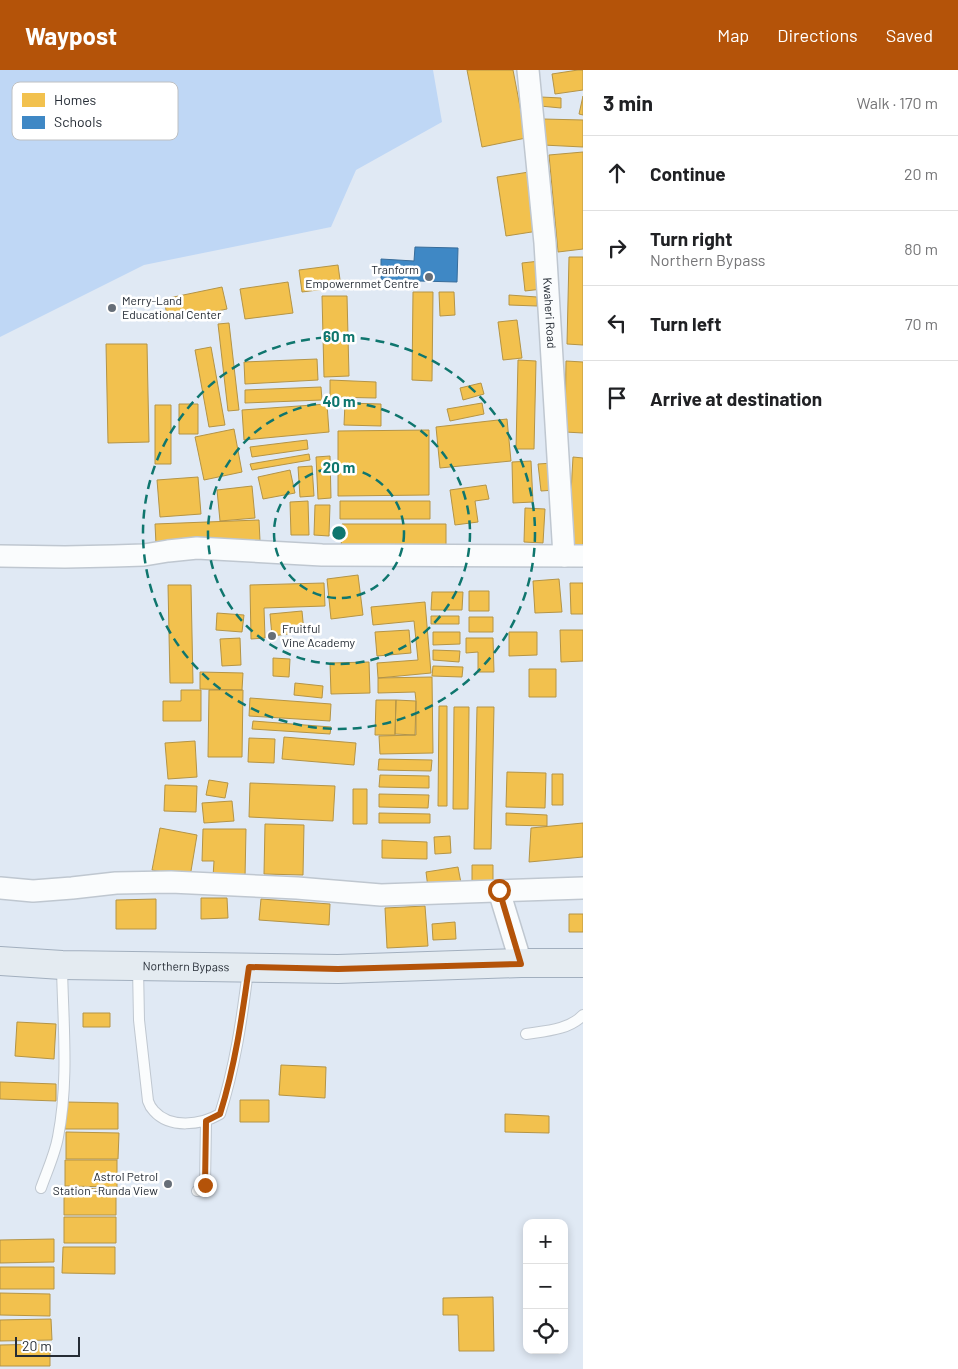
<!DOCTYPE html>
<html lang="en">
<head>
<meta charset="utf-8">
<style>
  body { margin:0; font-family:Barlow,sans-serif; background:#f2f2f2; color:#202124 }
  .controls { position:absolute; right:15px; bottom:15px; display:grid; overflow:hidden; border-radius:10px; box-shadow:0 2px 8px #0003 }
  .controls button { width:45px; height:45px; display:grid; place-items:center; padding:0; border:0; border-bottom:1px solid #e0e0e0; background:#fff; color:#202124; font:25px sans-serif }
  .scale { position:absolute; left:15px; bottom:12px; width:65px; box-sizing:border-box; padding-left:5px; border:2px solid #252c35; border-top:0; font-size:14px; line-height:18px; white-space:nowrap; color:#252c35; -webkit-text-stroke:4px #fff; paint-order:stroke }
  .stop { position:absolute; width:15px; height:15px; margin:-11px; border:4px solid #b45309; border-radius:50%; background:#fff }
  .stop.end { background:#b45309; border-color:#fff; box-shadow:0 1px 5px #0008 }
  .list { margin:0; padding:0; list-style:none }
  h2 { display:flex; justify-content:space-between; align-items:center; height:65px; margin:0; padding:0 20px; font-size:21px }
  h2 small { font-size:16px; font-weight:400; color:#757577 }
  .list li { display:grid; grid-template-columns:32px 1fr auto; gap:15px; align-items:center; box-sizing:border-box; height:75px; padding:0 20px; border-top:1px solid #e0e0e0 }
  .list b { display:block; font-size:19px; white-space:nowrap }
  .list p { margin:0; font-size:16px; white-space:nowrap; color:#757577 }
  .list em { font-size:16px; font-style:normal; color:#757577 }
  .icon { flex:none; width:28px; height:28px; fill:none; stroke:currentColor; stroke-width:2; stroke-linecap:round; stroke-linejoin:round }
  .map { position:relative; flex:none; width:583px; height:1299px; overflow:hidden }
  header { display:flex; align-items:center; gap:30px; box-sizing:border-box; height:70px; padding:0 25px; background:#b45309; color:#fff }
  header strong { font-size:24px }
  nav { display:flex; gap:28px; margin-inline-start:auto; font-size:18px }
  main { display:flex }
  aside { flex:1; background:#fff }
  .map>svg:first-child { display:block }
</style>
</head>
<body>
<header>
<strong>Waypost</strong>
<nav><a>Map</a><a>Directions</a><a>Saved</a></nav>
</header>
<main>
<div class="map">
<svg width="583" height="1299" viewBox="0 0 583 1299">
  <rect width="100%" height="100%" fill="#e0e9f4"/>
  <path fill="#bfd7f5" d="M0 0H433L442 52 356 100 331 157 144 195 0 267Z"/>
  <path fill="#f2c14e" stroke="#b49446" d="M467 0H513L526 68 482 77Z
    M578 0H583V20L555 24 552 4Z
    M583 26V45L579 44Z
    M541 27 561 28V38L540 36Z
    M543 49 583 50V77L543 75Z
    M583 82V179L558 182 549 85Z
    M529 102 538 161 506 166 497 107Z
    M569 187H583V275L567 274Z
    M540 191 542 219 525 221 522 193Z
    M338 195 341 217 302 222 299 200Z
    M288 212 293 243 245 249 240 219Z
    M222 217 227 239 168 251 164 229Z
    M413 222H433L432 311 412 310Z
    M439 222H454L455 245 440 246Z
    M509 225 537 227V236L509 235Z
    M322 226H347L349 306 324 307Z
    M517 250 522 288 503 290 498 252Z
    M229 253 239 340 228 341 218 254Z
    M106 274H147L149 372 108 373Z
    M211 277 225 355 209 357 195 280Z
    M317 289 318 310 245 314 244 292Z
    M518 290 536 291 534 379H516Z
    M566 291 583 292V363L565 362Z
    M330 310 376 312V328L330 327Z
    M481 313 484 324 463 330 460 318Z
    M321 317 322 330 245 333V320Z
    M345 333 381 334V356L344 355Z
    M482 333 484 344 450 351 447 339Z
    M179 334H198V364H179Z
    M327 334 329 362 244 370 242 340Z
    M155 335H171V394H155Z
    M507 349 511 391 440 398 436 357Z
    M234 359 242 402 204 410 195 367Z
    M429 360V425L338 426V361Z
    M307 370 308 379 252 387 250 377Z
    M309 384 310 390 252 400 250 394Z
    M330 386 331 428 318 429 316 387Z
    M573 387 583 388V477L568 476Z
    M531 391 533 432 513 433 512 392Z
    M553 393 555 420 541 421 538 394Z
    M312 396 314 426 300 427 298 397Z
    M290 400 295 423 263 429 258 407Z
    M198 407 201 444 160 447 157 410Z
    M486 415 489 429 475 431 478 452 455 455 450 420Z
    M252 416 255 448 220 451 217 420Z
    M308 431 309 465H291L290 432Z
    M340 431H430V449H340Z
    M315 435H330L329 466 314 465Z
    M525 438 545 439 543 473 524 472Z
    M259 450 260 471 156 474 155 454Z
    M342 454H446V482L341 481Z
    M358 505 363 545 331 549 327 509Z
    M559 509 562 542 535 543 533 511Z
    M324 513 325 536 264 538 265 568 251 569 250 515Z
    M570 513H583V544H571Z
    M168 515H191L193 613H170Z
    M469 521H489V541H469Z
    M432 522H463L462 540H431Z
    M425 532 431 603 378 608 377 593 418 590 414 551 373 555 371 537Z
    M302 541 304 562 272 566 270 544Z
    M217 543 244 545 242 562 216 560Z
    M431 546H459V554H431Z
    M469 547H493V562H469Z
    M409 560 411 583 377 586 375 562Z
    M560 560H583V591L561 592Z
    M433 562H460V574L433 575Z
    M509 562H537V585L509 586Z
    M240 568 241 595 222 596 220 569Z
    M466 568H493L494 602H478V582L466 583Z
    M433 580 460 581 459 592 433 590Z
    M273 588 290 589 289 607 273 606Z
    M369 592 370 623 331 624 330 593Z
    M433 596 463 597 462 607 432 606Z
    M529 599H556V627H529Z
    M200 602 243 603 242 620 200 619Z
    M432 607 433 683 380 684 379 666 416 665V631L415 622 378 623V608Z
    M295 613 323 616 322 628 294 625Z
    M181 620H201V651H163V631H181Z
    M209 620H243L242 687H208Z
    M250 628 331 634 330 651 249 646Z
    M376 630H396L395 665H375Z
    M396 630 416 631 415 665 395 664Z
    M439 636H447V736H438Z
    M454 637H469L468 739H453Z
    M477 637H494L491 779H474Z
    M253 651 331 657 330 664 252 659Z
    M284 667 356 673 354 695 282 689Z
    M249 668 275 669 274 693 248 692Z
    M195 671 197 707 168 709 165 673Z
    M379 689 432 690 431 701 378 700Z
    M507 702 546 703 545 738 506 737Z
    M552 704H563V735H552Z
    M380 705 429 706V718L379 717Z
    M209 710 228 713 225 728 206 725Z
    M250 713 335 716 333 751 249 747Z
    M165 715 197 716 196 742 164 741Z
    M353 719H367V754H353Z
    M379 724 429 725 428 738 379 737Z
    M232 731 234 751 204 753 202 733Z
    M379 743 430 744V753H379Z
    M506 743 547 745V756L506 755Z
    M583 753V787L529 792 531 758Z
    M265 754 304 755 303 805 264 804Z
    M160 758 197 765 190 807 152 800Z
    M203 759H246L245 808 213 807 214 791H202Z
    M450 766 451 783 435 784 434 767Z
    M382 770 427 772V789L382 788Z
    M472 795H493V813H472Z
    M458 797 461 813 428 818 426 802Z
    M201 828H227L228 848 201 849Z
    M156 829V859H116V830Z
    M261 829 330 834 329 855 259 850Z
    M425 836 428 876 387 878 385 838Z
    M569 844H583V862H569Z
    M455 852 456 869 433 870 432 854Z
    M83 943H110V957H83Z
    M17 952 56 954 54 989 15 986Z
    M281 995 326 997 325 1028 279 1025Z
    M0 1012 56 1014V1031L0 1029Z
    M240 1030H269V1052H240Z
    M66 1032 118 1033V1059H65Z
    M505 1044 549 1046V1063L505 1062Z
    M66 1062 119 1063 118 1089H66Z
    M65 1090H117V1117L65 1116Z
    M64 1118 116 1119V1145H64Z
    M64 1147H116V1173H64Z
    M54 1169V1192L0 1193V1170Z
    M63 1177H115V1204L62 1203Z
    M0 1197H54V1219H0Z
    M0 1223 50 1224V1246L0 1245Z
    M493 1227 494 1281H459L458 1245H443V1228Z
    M51 1249 52 1270 0 1271V1250Z
    M50 1274V1296H0V1275Z"/>
  <path fill="#3f88c5" stroke="#376c9a" d="M415 177 458 178 457 212 381 210V189L414 191Z"/>
  <g fill="none" stroke-linecap="round" stroke-linejoin="round">
    <g stroke="#bfc7d0" stroke-width="12">
      <path id="lane" d="M138 897 139 950 148 1031C149 1034 151 1038 154 1041 170 1059 201 1055 220 1044 235 997 242 949 248 900
        M526 964C545 961 569 960 583 945
        M41 1118C47 1101 55 1084 58 1067 69 1011 63 953 62 897
        M197 1121 202 1119 205 1115 206 1051"/>
    </g>
    <g stroke="#bfc7d0" stroke-width="24">
      <g id="street">
        <path id="s1" d="M528 0 545 173 564 486"/>
        <path d="M0 486 65 487 113 486 144 485 168 481 197 478 322 485 583 486"/>
        <path d="M0 818 33 821 72 818 116 813 171 812 297 818 381 825 583 818"/>
        <path d="M499 821 521 893"/>
      </g>
    </g>
    <g stroke="#a2afbe" stroke-width="30">
      <g id="primary">
        <path id="s2" d="M0 891 62 895 338 899 521 893H583"/>
      </g>
    </g>
    <use href="#lane" stroke="#fafcfd" stroke-width="10"/>
    <use href="#street" stroke="#fafcfd" stroke-width="21"/>
    <use href="#primary" stroke="#e4ebf1" stroke-width="28"/>
  </g>
  <g fill="none" stroke-linecap="round" stroke-linejoin="round">
    <path stroke="#b45309" stroke-width="6" d="M205 1115 206 1051 220 1044C235 996 242 947 249 897L338 899 521 894 499 820"/>
  </g>
  <g fill="none" stroke="#0f766e" stroke-width="2.5" stroke-dasharray="9 6">
    <circle cx="339" cy="463" r="65"/>
    <circle cx="339" cy="463" r="131"/>
    <circle cx="339" cy="463" r="196"/>
  </g>
  <g fill="#666e78" stroke="#fff" stroke-width="2">
    <circle cx="429" cy="207" r="5"/>
    <circle cx="112" cy="238" r="5"/>
    <circle cx="272" cy="566" r="5"/>
    <circle cx="168" cy="1114" r="5"/>
  </g>
  <g text-anchor="middle" stroke-width="5" stroke-linejoin="round" paint-order="stroke">
    <g font-size="12" fill="#252c35" stroke="#fff" text-anchor="end">
      <text x="419" y="204">Tranform<tspan x="419" dy="14">Empowernmet Centre</tspan></text>
      <text x="122" y="235" text-anchor="start">Merry-Land<tspan x="122" dy="14">Educational Center</tspan></text>
      <text x="282" y="563" text-anchor="start">Fruitful<tspan x="282" dy="14">Vine Academy</tspan></text>
      <text x="158" y="1111">Astrol Petrol<tspan x="158" dy="14">Station -Runda View</tspan></text>
    </g>
    <g font-size="12" fill="#252c35" stroke="#fff">
      <text dy="4" stroke="none"><textPath href="#s1" startOffset="244">Kwaheri Road</textPath></text>
      <text dy="4" stroke="none"><textPath href="#s2" startOffset="186">Northern Bypass</textPath></text>
    </g>
  </g>
  <rect x="12" y="12" width="166" height="58" rx="8" fill="#fff" stroke="#bec0c2" stroke-width="1"/>
  <rect x="22" y="23" width="23" height="14" fill="#f2c14e"/>
  <rect x="22" y="46" width="23" height="13" fill="#3f88c5"/>
  <g font-size="14" fill="#252c35">
    <text x="54" y="35">Homes</text>
    <text x="54" y="57">Schools</text>
  </g>
  <circle cx="339" cy="463" r="8" fill="#0f766e" stroke="#fff" stroke-width="2.5"/>
  <g font-size="15" text-anchor="middle" font-weight="bold" fill="#0f766e" stroke="#fff" stroke-width="5" stroke-linejoin="round" paint-order="stroke">
    <text x="339" y="272">60 m</text>
    <text x="339" y="337">40 m</text>
    <text x="339" y="403">20 m</text>
  </g>
</svg>
<div class="controls">
<button>+</button>
<button>−</button>
<button><svg class="icon" aria-label="locate" viewBox="0 0 24 24"><circle cx="12" cy="12" r="6"/><path d="M12 2v4M12 18v4M2 12h4M18 12h4"/></svg></button>
</div>
<div class="scale">20 m</div>
<div class="stop" style="left:499px;top:820px"></div>
<div class="stop end" style="left:205px;top:1115px"></div>
</div>
<aside>
<h2>3 min<small>Walk · 170 m</small></h2>
<ul class="list">
<li><svg class="icon" aria-label="ahead" viewBox="0 0 24 24"><path d="M12 20V5M6 11l6-6 6 6"/></svg><div><b>Continue</b></div><em>20 m</em></li>
<li><svg class="icon" aria-label="right" viewBox="0 0 24 24"><path d="M7 20v-9h11M14 6l5 5-5 5"/></svg><div><b>Turn right</b><p>Northern Bypass</p></div><em>80 m</em></li>
<li><svg class="icon" aria-label="left" viewBox="0 0 24 24"><path d="M17 20v-9H6M10 6l-5 5 5 5"/></svg><div><b>Turn left</b></div><em>70 m</em></li>
<li><svg class="icon" aria-label="arrive" viewBox="0 0 24 24"><path d="M6 21V4h12l-3 4 3 4H6"/></svg><div><b>Arrive at destination</b></div></li>
</ul>
</aside>
</main>
</body>
</html>
